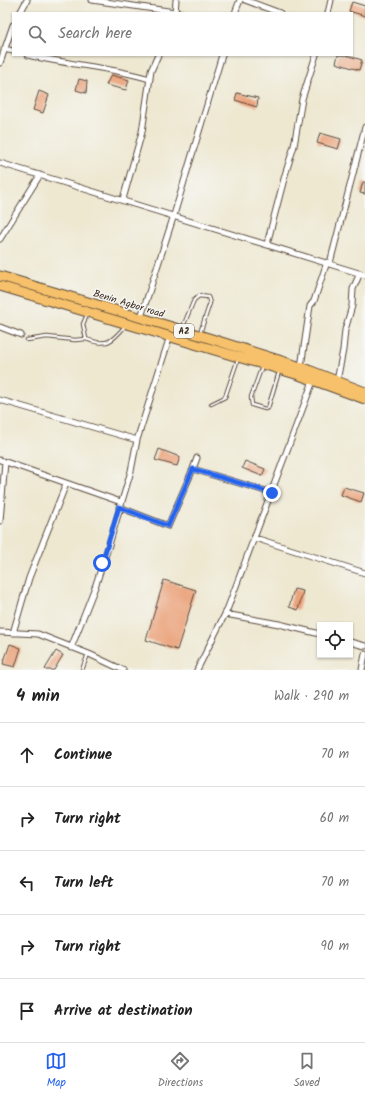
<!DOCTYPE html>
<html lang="en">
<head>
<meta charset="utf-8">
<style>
  body { margin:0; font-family:Kalam,sans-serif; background:#f2f2f2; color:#222 }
  .controls { position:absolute; right:12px; bottom:12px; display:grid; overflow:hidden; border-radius:0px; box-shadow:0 1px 3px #0004 }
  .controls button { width:36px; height:36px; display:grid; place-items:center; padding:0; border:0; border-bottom:1px solid #e0e0e0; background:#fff; color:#222; font:20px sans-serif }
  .stop { position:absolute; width:12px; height:12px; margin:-9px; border:3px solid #2563eb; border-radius:50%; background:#fff }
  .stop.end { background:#2563eb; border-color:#fff; box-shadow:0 1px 4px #0008 }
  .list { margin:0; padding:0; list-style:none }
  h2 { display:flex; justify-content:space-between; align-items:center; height:52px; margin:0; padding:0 16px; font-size:17px }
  h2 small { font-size:13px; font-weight:400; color:#767676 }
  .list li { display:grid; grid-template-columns:26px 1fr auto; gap:12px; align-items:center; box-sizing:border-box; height:64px; padding:0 16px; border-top:1px solid #e0e0e0 }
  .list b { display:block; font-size:15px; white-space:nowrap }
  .list em { font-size:13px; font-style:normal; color:#767676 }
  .icon { flex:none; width:22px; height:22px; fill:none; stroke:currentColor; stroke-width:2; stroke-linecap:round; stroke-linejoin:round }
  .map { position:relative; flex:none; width:365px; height:670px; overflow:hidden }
  .search { position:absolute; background:#fff; box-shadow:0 1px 3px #0004; left:12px; right:12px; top:12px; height:44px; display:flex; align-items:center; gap:10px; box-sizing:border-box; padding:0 14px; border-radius:0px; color:#767676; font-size:15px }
  .sheet { height:372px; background:#fff }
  nav { display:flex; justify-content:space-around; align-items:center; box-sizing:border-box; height:56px; border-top:1px solid #e0e0e0; background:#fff; font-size:11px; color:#767676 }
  nav a { display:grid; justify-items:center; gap:2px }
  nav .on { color:#2563eb }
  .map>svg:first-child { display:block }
</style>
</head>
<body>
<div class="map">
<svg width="365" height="670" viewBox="0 0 365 670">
  <rect width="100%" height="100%" fill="#f6f6f2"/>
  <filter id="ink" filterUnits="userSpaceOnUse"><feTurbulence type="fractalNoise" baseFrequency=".025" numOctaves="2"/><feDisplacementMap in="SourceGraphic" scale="8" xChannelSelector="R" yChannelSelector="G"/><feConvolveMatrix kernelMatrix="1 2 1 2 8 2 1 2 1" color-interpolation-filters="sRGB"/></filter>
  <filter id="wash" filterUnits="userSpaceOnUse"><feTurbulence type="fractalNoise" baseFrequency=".012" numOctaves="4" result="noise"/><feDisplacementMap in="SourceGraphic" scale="16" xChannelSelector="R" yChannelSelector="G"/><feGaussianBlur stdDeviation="0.9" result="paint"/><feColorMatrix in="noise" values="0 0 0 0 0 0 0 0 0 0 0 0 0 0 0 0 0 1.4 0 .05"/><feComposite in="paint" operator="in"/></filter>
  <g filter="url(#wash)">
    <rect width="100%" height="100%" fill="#eee8d1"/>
    <g id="blocks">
      <path fill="#eba37c" d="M352 2 365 6V16L349 11Z
        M338 55H346L362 60 359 70 336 63Z
        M111 75 129 80 126 90 106 85Z
        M79 79 87 81 86 93 76 90Z
        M39 91 49 95 43 113 33 110Z
        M237 93 258 98 257 107 235 100Z
        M320 133 341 139 338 149 317 143Z
        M363 182H365V194L360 193Z
        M159 449 180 457 177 466 155 460Z
        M245 461 265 469 262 476 242 468Z
        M344 487 364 493 361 502 341 495Z
        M164 580 196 590 177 650 146 640Z
        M294 589 303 591 298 610 289 607Z
        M10 644 21 648 15 667 3 664Z
        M56 651 63 655 54 670H46L45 669Z"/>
    </g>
  </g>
  <g filter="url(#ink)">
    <use href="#blocks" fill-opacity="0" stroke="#564639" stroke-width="1"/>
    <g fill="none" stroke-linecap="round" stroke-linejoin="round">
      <g stroke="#564639" stroke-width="4.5">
        <path id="service" d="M87 315 83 324 86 339C107 347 112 342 126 325
          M182 329 194 300 199 296 208 297 210 303 200 333
          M27 340 47 337 75 340 86 339
          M262 366 251 397 252 405 265 409 268 408 279 372
          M211 404 225 397 238 359
          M82 670 88 654"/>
      </g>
      <g stroke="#564639" stroke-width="7">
        <path id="minor" d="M92 0 182 13
          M245 0 280 13
          M20 13 27 0
          M175 13 176 0
          M235 13 240 0
          M328 13 331 0
          M4 49 13 51
          M28 55C69 65 110 67 150 79
          M0 63 13 25
          M0 163 365 275
          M123 199 142 132 151 71 158 55
          M0 239 40 175
          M267 244 285 175 294 146 302 99 316 55
          M330 263 365 127
          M141 317 174 215 222 55
          M0 327 21 335
          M301 367 310 306 314 301 327 262
          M337 381 343 350 345 330 352 306 353 289 360 273
          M0 400 137 440
          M197 458 193 469 272 493
          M0 460 121 502
          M119 507 168 526 193 469
          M0 521 5 462
          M255 538 365 573
          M225 614 279 624 320 634
          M0 632 38 634 89 654 123 670
          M13 633 29 578 66 484
          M350 642 365 646
          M71 648 95 587 109 545 131 471 137 440 170 336
          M197 670 227 610 313 381
          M362 670 365 654"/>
      </g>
      <g stroke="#564639" stroke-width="11">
        <path id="trunk" d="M0 276 199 335 301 367 365 392
          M0 286 299 375 365 399"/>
      </g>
      <use href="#service" stroke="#fff" stroke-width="2.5"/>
      <use href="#minor" stroke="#fff" stroke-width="5"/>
      <use href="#trunk" stroke="#f6c16b" stroke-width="9"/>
    </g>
  </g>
  <g fill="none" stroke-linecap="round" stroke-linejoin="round" filter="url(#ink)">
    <path stroke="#2563eb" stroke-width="5" d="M102 563 119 507 168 526 193 469 272 493"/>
  </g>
  <g text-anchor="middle" stroke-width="3" stroke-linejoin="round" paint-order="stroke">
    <rect fill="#f6f6f2" stroke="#73675e" stroke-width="1" x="174" y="324" width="20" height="14" rx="3"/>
    <g font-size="9" font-weight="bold" fill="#3b2a1e">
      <text x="184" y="334">A2</text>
    </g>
    <g font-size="10" fill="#3b2a1e" stroke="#f6f6f2">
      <text transform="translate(129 303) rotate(17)" y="4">Benin Agbor road</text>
    </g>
  </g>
</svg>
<div class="controls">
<button><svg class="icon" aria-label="locate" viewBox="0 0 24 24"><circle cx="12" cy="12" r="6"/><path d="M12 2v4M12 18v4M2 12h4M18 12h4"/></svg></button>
</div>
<div class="stop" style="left:102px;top:563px"></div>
<div class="stop end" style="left:272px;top:493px"></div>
<div class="search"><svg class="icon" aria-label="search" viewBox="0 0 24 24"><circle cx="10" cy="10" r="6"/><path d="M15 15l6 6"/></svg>Search here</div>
</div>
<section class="sheet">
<h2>4 min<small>Walk · 290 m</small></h2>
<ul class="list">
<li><svg class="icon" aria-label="ahead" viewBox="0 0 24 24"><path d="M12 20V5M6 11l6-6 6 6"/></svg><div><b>Continue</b></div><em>70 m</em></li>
<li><svg class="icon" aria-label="right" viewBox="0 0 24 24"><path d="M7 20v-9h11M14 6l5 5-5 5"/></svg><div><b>Turn right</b></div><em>60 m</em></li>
<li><svg class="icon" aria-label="left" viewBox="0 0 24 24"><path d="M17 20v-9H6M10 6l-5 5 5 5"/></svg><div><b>Turn left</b></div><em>70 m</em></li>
<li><svg class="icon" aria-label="right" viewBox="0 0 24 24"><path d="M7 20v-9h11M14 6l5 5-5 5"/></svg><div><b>Turn right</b></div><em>90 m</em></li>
<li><svg class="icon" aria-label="arrive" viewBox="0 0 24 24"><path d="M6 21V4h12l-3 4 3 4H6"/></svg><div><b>Arrive at destination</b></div></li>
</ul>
</section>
<nav>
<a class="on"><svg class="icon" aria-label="map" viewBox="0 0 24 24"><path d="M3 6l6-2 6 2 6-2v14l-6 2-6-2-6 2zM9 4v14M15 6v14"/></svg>Map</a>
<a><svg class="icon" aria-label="directions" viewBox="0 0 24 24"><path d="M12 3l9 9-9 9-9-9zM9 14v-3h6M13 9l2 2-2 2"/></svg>Directions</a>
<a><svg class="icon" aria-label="saved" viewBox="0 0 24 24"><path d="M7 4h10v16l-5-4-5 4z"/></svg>Saved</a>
</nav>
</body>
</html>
